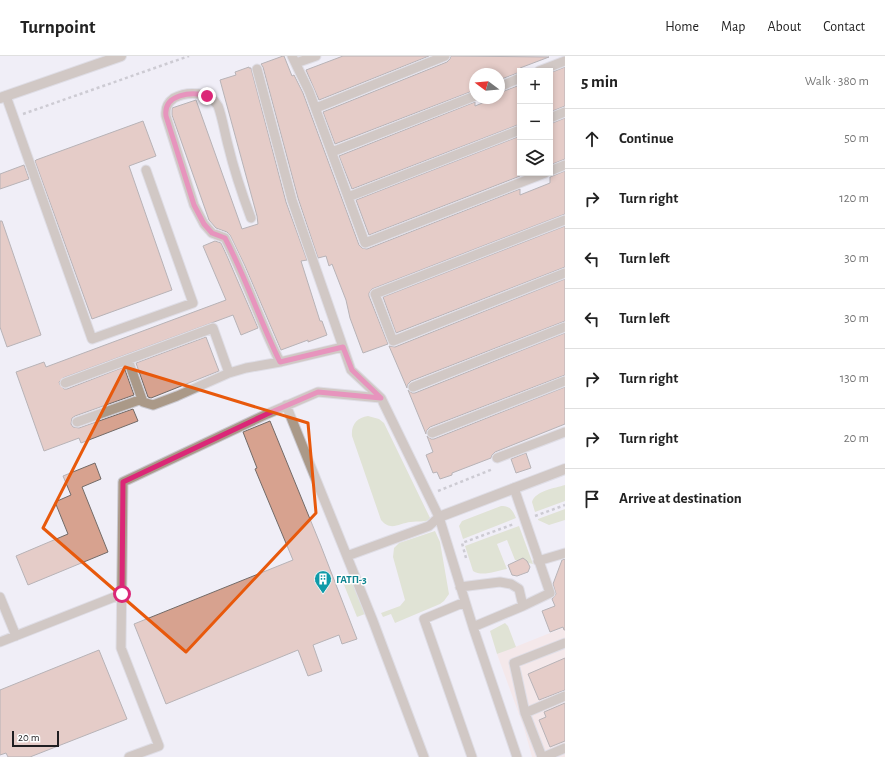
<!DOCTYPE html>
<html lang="en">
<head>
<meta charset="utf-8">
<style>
  body { margin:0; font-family:"Alegreya Sans",sans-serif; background:#f6f6f6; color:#222 }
  .controls { position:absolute; right:12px; top:12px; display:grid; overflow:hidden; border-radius:0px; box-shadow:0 2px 6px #0003 }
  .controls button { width:36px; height:36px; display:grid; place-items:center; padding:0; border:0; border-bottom:1px solid #e0e0e0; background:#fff; color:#222; font:20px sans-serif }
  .compass { position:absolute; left:469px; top:12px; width:36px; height:36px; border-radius:50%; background:#fff; box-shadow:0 2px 6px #0003; rotate:286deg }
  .scale { position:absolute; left:12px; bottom:10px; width:47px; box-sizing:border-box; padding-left:4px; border:2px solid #1f1e21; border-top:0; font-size:11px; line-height:14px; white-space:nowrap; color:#1f1e21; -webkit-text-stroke:3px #fff; paint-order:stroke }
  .stop { position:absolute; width:12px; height:12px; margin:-9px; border:3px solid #db2777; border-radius:50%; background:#fff }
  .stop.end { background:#db2777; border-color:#fff; box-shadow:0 1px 4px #0008 }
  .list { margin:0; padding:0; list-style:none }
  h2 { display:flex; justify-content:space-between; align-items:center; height:52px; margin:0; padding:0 16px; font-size:17px }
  h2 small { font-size:13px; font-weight:400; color:#767676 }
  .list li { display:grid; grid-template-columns:26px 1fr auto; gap:12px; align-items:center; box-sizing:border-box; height:60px; padding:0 16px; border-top:1px solid #e0e0e0 }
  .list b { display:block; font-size:15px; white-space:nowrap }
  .list em { font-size:13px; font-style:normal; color:#767676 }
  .icon { flex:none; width:22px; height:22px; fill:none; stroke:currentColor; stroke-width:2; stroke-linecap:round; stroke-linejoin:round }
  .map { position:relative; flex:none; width:565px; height:701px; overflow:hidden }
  header { display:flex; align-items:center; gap:24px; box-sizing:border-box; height:56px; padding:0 20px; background:#fff; border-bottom:1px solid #e0e0e0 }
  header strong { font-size:19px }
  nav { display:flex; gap:22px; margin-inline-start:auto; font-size:14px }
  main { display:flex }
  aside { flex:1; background:#fff }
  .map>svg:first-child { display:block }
</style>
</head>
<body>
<header>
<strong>Turnpoint</strong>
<nav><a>Home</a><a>Map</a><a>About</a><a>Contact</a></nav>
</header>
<main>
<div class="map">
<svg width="565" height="701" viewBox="0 0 565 701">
  <rect width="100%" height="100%" fill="#f0eef7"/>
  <path fill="#f9dfda" d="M565 571V701H532L524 672 497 598Z"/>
  <path fill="#cdd4ac" d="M368 360 379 363 384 367 431 464C424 466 418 465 411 466 399 467 391 476 381 464L352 380C351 368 357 362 368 360Z
    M565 429V445L535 456 532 446C535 435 555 432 565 429Z
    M501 450C510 449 513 455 516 462L463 483 459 470 462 465Z
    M565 453V464L549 469 538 464V463Z
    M519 470 533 508 515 504 507 484 497 488 507 513C496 515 482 521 473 515L465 490Z
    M435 475 440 486 449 538 444 545 440 548 395 567 391 558 383 561 381 557 400 550 405 544 393 501 394 492 399 487Z
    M350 521 365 558 357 561 342 524Z
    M505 567 508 570 516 591 497 598 490 575Z"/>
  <path fill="#d7a28f" stroke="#726a67" d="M283 0H284L292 20 294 19 303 37 359 189 362 192 367 193 520 133V139L550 127V121L565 115V158L372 233 369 237V240L388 288 363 297 350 262 346 244 332 208 329 210 326 200 318 202 298 142 263 11 261 8Z
    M343 0H429L319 44 306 14Z
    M451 0 549 1 520 12V16L499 24V18H475V34L335 88 323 56 447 6 450 3Z
    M249 11V12H251L286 146 307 204 301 205 320 265H322L327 279 308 286V284L281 294 245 210 230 179 227 176 216 172 209 164 172 59V52L196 44 242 173 258 168 257 160 220 24 236 19 235 16Z
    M565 11V50L550 56V17Z
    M520 29V68L352 133 339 100 475 46V50L495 42H499V37Z
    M565 62V103L550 109V68Z
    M143 65 156 100 129 110 172 234 92 263 35 105 36 104Z
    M520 80V120L369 179 356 144Z
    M24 109 29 123 0 133V118Z
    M0 165H2L41 279 7 291 0 271Z
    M565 170V211L396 277 383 241Z
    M215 185 221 187 227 200 258 272 241 279 233 259 63 322 59 326 60 329 64 333H67L124 311 134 339 75 360 72 362 71 368 73 371 79 372 133 353 138 365 81 387 79 382 44 395 16 316 44 306 46 311 226 244 203 190Z
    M565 223V265L411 325 408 328 407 332 389 290 395 291Z
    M565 277V319L430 371 427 374 426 378 408 334 412 337H415Z
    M206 281 219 315 151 342 148 341 136 307Z
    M565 331V368L495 396 492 399 491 402 452 417V419L440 423 437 416 433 417 426 399 433 396 427 380 431 383H434Z
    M270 365 321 490 357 583 342 588 339 579 313 589 322 615 308 620 298 594 166 648 134 568 293 504 255 413 257 412 243 376Z
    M526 397 531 412 516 417 511 403Z
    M95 407 101 423 82 431 108 496 28 529 16 500 68 478 55 446 71 439 63 420Z
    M523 502 527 505 530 511 528 516 517 520 512 519 508 509Z
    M565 503V574H564L563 571 550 576 542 555 555 550 552 543 556 538 553 528 562 504Z
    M99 594 127 663 30 701H8L6 697 0 699V634Z
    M565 602V634L539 644 528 618Z
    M565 647V685L550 691 539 664 546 661 544 656Z"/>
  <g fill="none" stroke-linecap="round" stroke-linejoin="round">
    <g stroke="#cac9d0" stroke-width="11">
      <path id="service" d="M292 0 309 35 365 187 545 117
        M296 7 316 0
        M257 13 292 144 351 314 381 342
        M539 15 565 5
        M499 31 520 22
        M6 40 92 283 193 247 146 114
        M316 52 445 0
        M550 62 565 56
        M332 96 475 40
        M550 115 565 109
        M348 141 520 74
        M251 162C242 138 234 114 228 89 225 78 222 60 218 50 210 35 187 35 174 42 167 47 165 52 166 60L194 149 204 168 212 177 225 182C246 222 260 266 280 306
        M565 164 375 238 393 285 565 217
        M128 304 143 346 153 349 177 340 229 317
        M65 327 213 272 229 317 246 312 280 306 343 291
        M413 331 565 271
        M286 349 373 565 424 701
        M77 366 142 343
        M432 377 565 325
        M497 402 565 376
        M347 500 429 470 439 461
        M538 505 565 497
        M460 531 500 526 511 528 519 533 523 550
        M0 541 16 580
        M465 546 424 563 472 701
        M473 571 523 550 550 537 514 432
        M0 586 122 538
        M525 657 565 640
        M129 701 159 690 121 592 123 426 267 358 318 336 381 342 439 461 473 571 517 701
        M542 701 525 657 514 607 565 587
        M544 701 565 692"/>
    </g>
    <g stroke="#cac9d0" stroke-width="12">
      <path id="minor" d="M439 461 565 413"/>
    </g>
    <g stroke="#cac9d0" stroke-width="12">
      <path id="tertiary" d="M0 42 121 0"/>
    </g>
    <path stroke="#a2a0a7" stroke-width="2.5" stroke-dasharray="3 3" stroke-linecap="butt" d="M23 58 189 0
      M438 435 493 413
      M535 460 565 449
      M466 502 462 487 514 468"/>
    <use href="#service" stroke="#a98" stroke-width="9"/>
    <use href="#minor" stroke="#a98" stroke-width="10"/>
    <use href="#tertiary" stroke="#a98" stroke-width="10"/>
  </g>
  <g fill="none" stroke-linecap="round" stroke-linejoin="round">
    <path stroke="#db2777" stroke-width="5" d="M122 538 123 426 267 358 318 336 381 342 352 314 343 291 280 306C260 265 246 222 225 182L212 177 204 168 194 149 166 60C163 38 192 35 207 40"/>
  </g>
  <path d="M0 0H565V701H0ZM125 311 308 367 316 457 186 596 43 472Z" fill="#f0eef7" fill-opacity=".55" fill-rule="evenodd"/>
  <path fill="none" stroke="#e8590c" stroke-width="3" stroke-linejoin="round" d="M125 311 308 367 316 457 186 596 43 472Z"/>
  <defs>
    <g id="building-pin" transform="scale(0.9)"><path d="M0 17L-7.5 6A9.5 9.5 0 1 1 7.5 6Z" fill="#0f9aa8" stroke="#fff"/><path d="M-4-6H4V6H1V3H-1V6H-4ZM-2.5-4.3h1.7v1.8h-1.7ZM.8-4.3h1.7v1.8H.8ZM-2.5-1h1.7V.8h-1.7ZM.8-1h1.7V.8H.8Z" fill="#fff"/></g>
  </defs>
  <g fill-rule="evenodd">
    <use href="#building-pin" x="323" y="523"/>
  </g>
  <g text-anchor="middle" stroke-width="3" stroke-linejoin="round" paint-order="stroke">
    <g font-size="11" font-weight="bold" fill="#0d838f" stroke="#fff" text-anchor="start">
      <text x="336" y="527">ГАТП-3</text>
    </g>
  </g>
</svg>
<div class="controls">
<button>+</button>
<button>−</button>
<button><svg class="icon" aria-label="layers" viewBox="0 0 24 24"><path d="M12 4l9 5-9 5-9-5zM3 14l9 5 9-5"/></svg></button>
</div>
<svg class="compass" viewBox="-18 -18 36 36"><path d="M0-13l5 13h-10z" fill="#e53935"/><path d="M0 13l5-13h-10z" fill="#767676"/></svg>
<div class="scale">20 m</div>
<div class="stop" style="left:122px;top:538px"></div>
<div class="stop end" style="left:207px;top:40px"></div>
</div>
<aside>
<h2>5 min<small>Walk · 380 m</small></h2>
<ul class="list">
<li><svg class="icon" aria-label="ahead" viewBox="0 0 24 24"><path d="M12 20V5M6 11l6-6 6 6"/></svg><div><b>Continue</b></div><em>50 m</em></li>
<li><svg class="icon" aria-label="right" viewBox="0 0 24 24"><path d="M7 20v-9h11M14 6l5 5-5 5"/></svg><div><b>Turn right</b></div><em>120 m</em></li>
<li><svg class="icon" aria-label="left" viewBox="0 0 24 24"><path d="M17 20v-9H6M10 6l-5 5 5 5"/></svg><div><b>Turn left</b></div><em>30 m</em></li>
<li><svg class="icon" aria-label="left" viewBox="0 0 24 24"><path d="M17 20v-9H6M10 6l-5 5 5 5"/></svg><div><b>Turn left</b></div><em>30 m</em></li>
<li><svg class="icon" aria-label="right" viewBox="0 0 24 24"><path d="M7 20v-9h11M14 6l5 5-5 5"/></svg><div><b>Turn right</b></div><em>130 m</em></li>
<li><svg class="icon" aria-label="right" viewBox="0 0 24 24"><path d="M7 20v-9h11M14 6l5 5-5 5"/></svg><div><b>Turn right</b></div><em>20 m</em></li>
<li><svg class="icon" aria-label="arrive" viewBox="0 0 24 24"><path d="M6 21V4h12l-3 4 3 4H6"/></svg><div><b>Arrive at destination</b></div></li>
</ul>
</aside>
</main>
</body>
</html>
